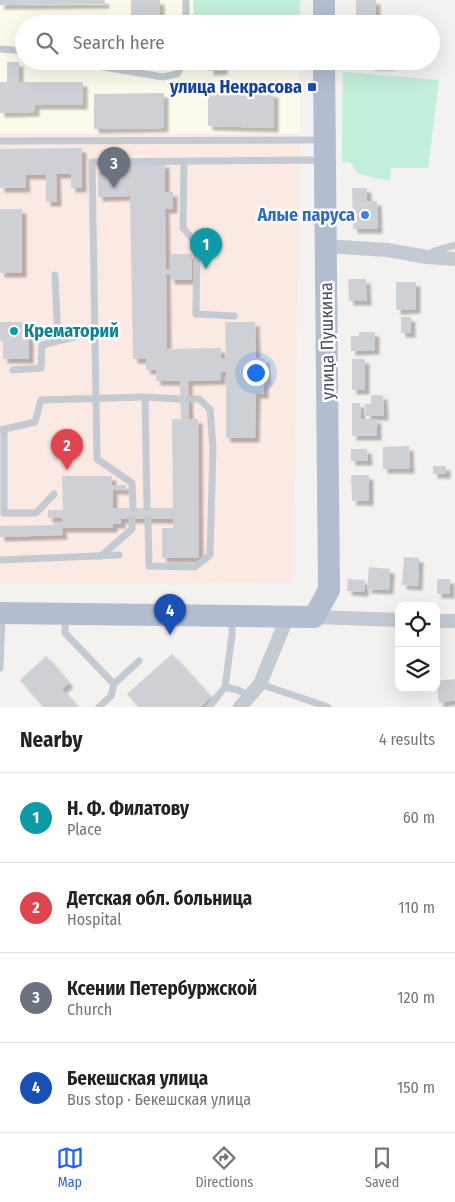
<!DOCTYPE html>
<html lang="en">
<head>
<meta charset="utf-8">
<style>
  body { margin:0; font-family:"Fira Sans Condensed",sans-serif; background:#f6f6f6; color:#222 }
  .controls { position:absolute; right:15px; bottom:15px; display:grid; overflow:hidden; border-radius:10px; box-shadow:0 5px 20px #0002 }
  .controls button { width:45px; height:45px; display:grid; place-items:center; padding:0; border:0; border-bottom:1px solid #e0e0e0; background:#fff; color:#222; font:25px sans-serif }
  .you { position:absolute; left:255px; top:372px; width:18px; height:18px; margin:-12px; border:4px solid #fff; border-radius:50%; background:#1a73e8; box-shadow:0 0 0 8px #1a73e833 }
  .badge { display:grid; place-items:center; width:32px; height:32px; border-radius:50%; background:#2563eb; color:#fff; font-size:16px; font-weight:700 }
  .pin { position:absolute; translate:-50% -41px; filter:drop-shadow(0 1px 2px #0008) }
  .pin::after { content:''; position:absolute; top:26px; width:18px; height:15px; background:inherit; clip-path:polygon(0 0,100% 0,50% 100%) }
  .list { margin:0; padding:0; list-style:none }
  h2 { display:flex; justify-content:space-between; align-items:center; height:65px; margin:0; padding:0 20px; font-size:21px }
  h2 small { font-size:16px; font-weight:400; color:#767676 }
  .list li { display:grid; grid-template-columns:32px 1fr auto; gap:15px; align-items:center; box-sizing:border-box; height:90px; padding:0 20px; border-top:1px solid #e0e0e0 }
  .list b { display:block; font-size:19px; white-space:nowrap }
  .list p { margin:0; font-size:16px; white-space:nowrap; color:#767676 }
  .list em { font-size:16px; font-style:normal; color:#767676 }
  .icon { flex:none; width:28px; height:28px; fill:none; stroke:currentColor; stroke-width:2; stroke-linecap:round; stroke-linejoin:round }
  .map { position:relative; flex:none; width:455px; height:707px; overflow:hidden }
  .search { position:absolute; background:#fff; box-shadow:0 5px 20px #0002; left:15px; right:15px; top:15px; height:55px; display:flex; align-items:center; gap:12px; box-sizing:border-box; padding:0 18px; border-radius:28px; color:#767676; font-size:19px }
  .sheet { height:425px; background:#fff }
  nav { display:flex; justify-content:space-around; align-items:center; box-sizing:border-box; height:70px; border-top:1px solid #e0e0e0; background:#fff; font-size:14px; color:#767676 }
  nav a { display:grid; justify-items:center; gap:2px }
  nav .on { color:#2563eb }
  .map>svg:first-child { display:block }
</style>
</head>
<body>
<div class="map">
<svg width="455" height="707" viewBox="0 0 455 707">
  <defs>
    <filter id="shadow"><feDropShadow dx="4.5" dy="4.5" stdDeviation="1" flood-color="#0004"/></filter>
  </defs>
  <rect width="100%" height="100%" fill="#f3f2f1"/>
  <path fill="#fcf9ed" d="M0 0H300V24H24V61H299L300 134H0Z"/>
  <path fill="#fbe9e4" d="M0 134H300L293 583 0 584Z"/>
  <path fill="#c2efd9" d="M193 0H300V24H194Z
    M343 72 439 80 428 168H391L390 181 358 174 350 162H342Z"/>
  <path fill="#ced0d5" filter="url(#shadow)" d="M0 0H105V4L0 5Z
    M131 0H160V24H131Z
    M356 0H376V17L356 16Z
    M209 61H223V70L209 71Z
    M370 61H390V66H370Z
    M7 62H19V82H83V105H35V112L0 113V82H7Z
    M208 92 274 93V128L208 126Z
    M164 93V128L94 129V94Z
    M82 148V188H71V174H56L57 202H46V175H25L26 188H0V149Z
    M165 163V192H173V209H165L166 269H170V254H192V280H170V275H166L167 349 221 348V358H226L225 322H255L256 358H265L267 381H264V394H256L255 438H226V372H221V380L188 381 189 419H198L199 558H162V528H173V519H121V524H113V528H62L63 535 0 537V526L54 525V522H62V518H48V510H63L62 476H112V485H126V490H113V508H173L172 419H181L180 381H156V370H146V359H133L130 196 98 197V172L119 171V165Z
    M352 188H367V201H377L378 229H353Z
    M0 209H22V273H0Z
    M348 279H366L367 301H349Z
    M396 282H416V309L396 310Z
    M401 317H411V333H401Z
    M0 322H29V359H3V341H0Z
    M359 332H375V350L351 351V336H359Z
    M352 359H365V390H352Z
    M371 395H383L384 416H366L365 404H371Z
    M352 403H360L361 419H377V436H352Z
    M409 446 410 469H383V447Z
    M351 449H367L368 461H351Z
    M433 466H446V474H433Z
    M351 475H369V501H352Z
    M404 557 419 558 418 586 402 585Z
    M369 567 390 569 389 590 367 589Z
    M348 579 365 580 364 592 347 591Z
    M437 579H450V594H437Z
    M172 654 211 697 200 707H139L127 694Z
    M46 656 69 683 62 689 78 707H43L20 680Z
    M455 679V700L439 703 436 681Z"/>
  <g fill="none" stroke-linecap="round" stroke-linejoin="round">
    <path stroke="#c3cad2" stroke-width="7" d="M186 24V0
      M0 49 24 51
      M68 61 163 77 177 74 184 61
      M0 141 322 140
      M184 161 183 228 197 244 196 314 234 316
      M428 256 434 251 455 245
      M55 275 58 340
      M13 370 41 368 42 345 86 334H95
      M0 430 35 422 41 400 145 397
      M4 430V513H36L54 494
      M133 508 132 483 97 459 92 162 322 160
      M147 508 145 397 180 399
      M148 519 149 566 195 567 210 555 213 447 210 409 199 399H189
      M101 556 132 529V519
      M0 560 119 555
      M65 617V633L114 684 111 696 99 707
      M0 668 2 616
      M114 684 139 661
      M260 684 328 707
      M225 687 232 635V618
      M209 707 225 687 238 690 250 696"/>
    <path stroke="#c3cad2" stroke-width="14" d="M326 246 387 250 427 257 455 259
      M314 617 399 620
      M436 621H455
      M240 707 260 684 287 618"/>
    <path stroke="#b2bdcf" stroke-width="22" d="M324 0V24
      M0 613 314 617 329 590 324 61"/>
  </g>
  <rect fill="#1a4fb4" stroke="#fff" stroke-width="2" x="307" y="82" width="10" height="10" rx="2.5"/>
  <circle fill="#3f7fe0" stroke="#fff" stroke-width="2" cx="365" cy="215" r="5"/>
  <circle fill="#0f9aa8" stroke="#fff" stroke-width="2" cx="14" cy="331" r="5"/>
  <g text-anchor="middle" stroke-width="5" stroke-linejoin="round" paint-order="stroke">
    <g font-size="18" font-weight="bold" fill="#164399" stroke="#fff" text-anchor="end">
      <text x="302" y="93">улица Некрасова</text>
    </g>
    <g font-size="18" font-weight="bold" fill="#366cbe" stroke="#fff" text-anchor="end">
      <text x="355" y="221">Алые паруса</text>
    </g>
    <g font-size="18" font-weight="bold" fill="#0d838f" stroke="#fff" text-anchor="start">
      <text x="24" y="337">Крематорий</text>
    </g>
    <g font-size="18" fill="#49525e" stroke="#fff">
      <text transform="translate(327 341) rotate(-91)" y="6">улица Пушкина</text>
    </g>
  </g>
</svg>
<div class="controls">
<button><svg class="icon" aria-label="locate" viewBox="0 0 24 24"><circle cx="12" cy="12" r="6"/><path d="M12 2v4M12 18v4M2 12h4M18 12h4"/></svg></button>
<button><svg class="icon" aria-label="layers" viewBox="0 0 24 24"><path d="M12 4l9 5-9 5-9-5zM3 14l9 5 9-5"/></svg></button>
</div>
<div class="you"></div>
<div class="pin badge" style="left:206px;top:269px;background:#0f9aa8">1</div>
<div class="pin badge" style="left:67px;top:470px;background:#e0444e">2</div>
<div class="pin badge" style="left:114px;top:188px;background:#6b7280">3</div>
<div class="pin badge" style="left:170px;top:635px;background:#1a4fb4">4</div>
<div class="search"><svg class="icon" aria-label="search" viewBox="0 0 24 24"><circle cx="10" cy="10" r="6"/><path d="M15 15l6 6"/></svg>Search here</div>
</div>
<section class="sheet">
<h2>Nearby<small>4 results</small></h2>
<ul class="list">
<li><span class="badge" style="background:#0f9aa8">1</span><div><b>Н. Ф. Филатову</b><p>Place</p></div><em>60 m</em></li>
<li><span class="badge" style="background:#e0444e">2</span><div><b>Детская обл. больница</b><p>Hospital</p></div><em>110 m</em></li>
<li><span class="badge" style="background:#6b7280">3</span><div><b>Ксении Петербуржской</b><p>Church</p></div><em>120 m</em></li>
<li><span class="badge" style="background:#1a4fb4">4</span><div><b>Бекешская улица</b><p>Bus stop · Бекешская улица</p></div><em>150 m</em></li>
</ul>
</section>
<nav>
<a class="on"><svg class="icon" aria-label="map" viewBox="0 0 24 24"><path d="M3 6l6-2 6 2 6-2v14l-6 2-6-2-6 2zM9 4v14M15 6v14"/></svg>Map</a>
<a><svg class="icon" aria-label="directions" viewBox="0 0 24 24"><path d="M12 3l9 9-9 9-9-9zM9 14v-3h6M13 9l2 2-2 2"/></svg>Directions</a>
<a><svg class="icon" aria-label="saved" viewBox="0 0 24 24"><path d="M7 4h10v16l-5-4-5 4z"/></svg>Saved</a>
</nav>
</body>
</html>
